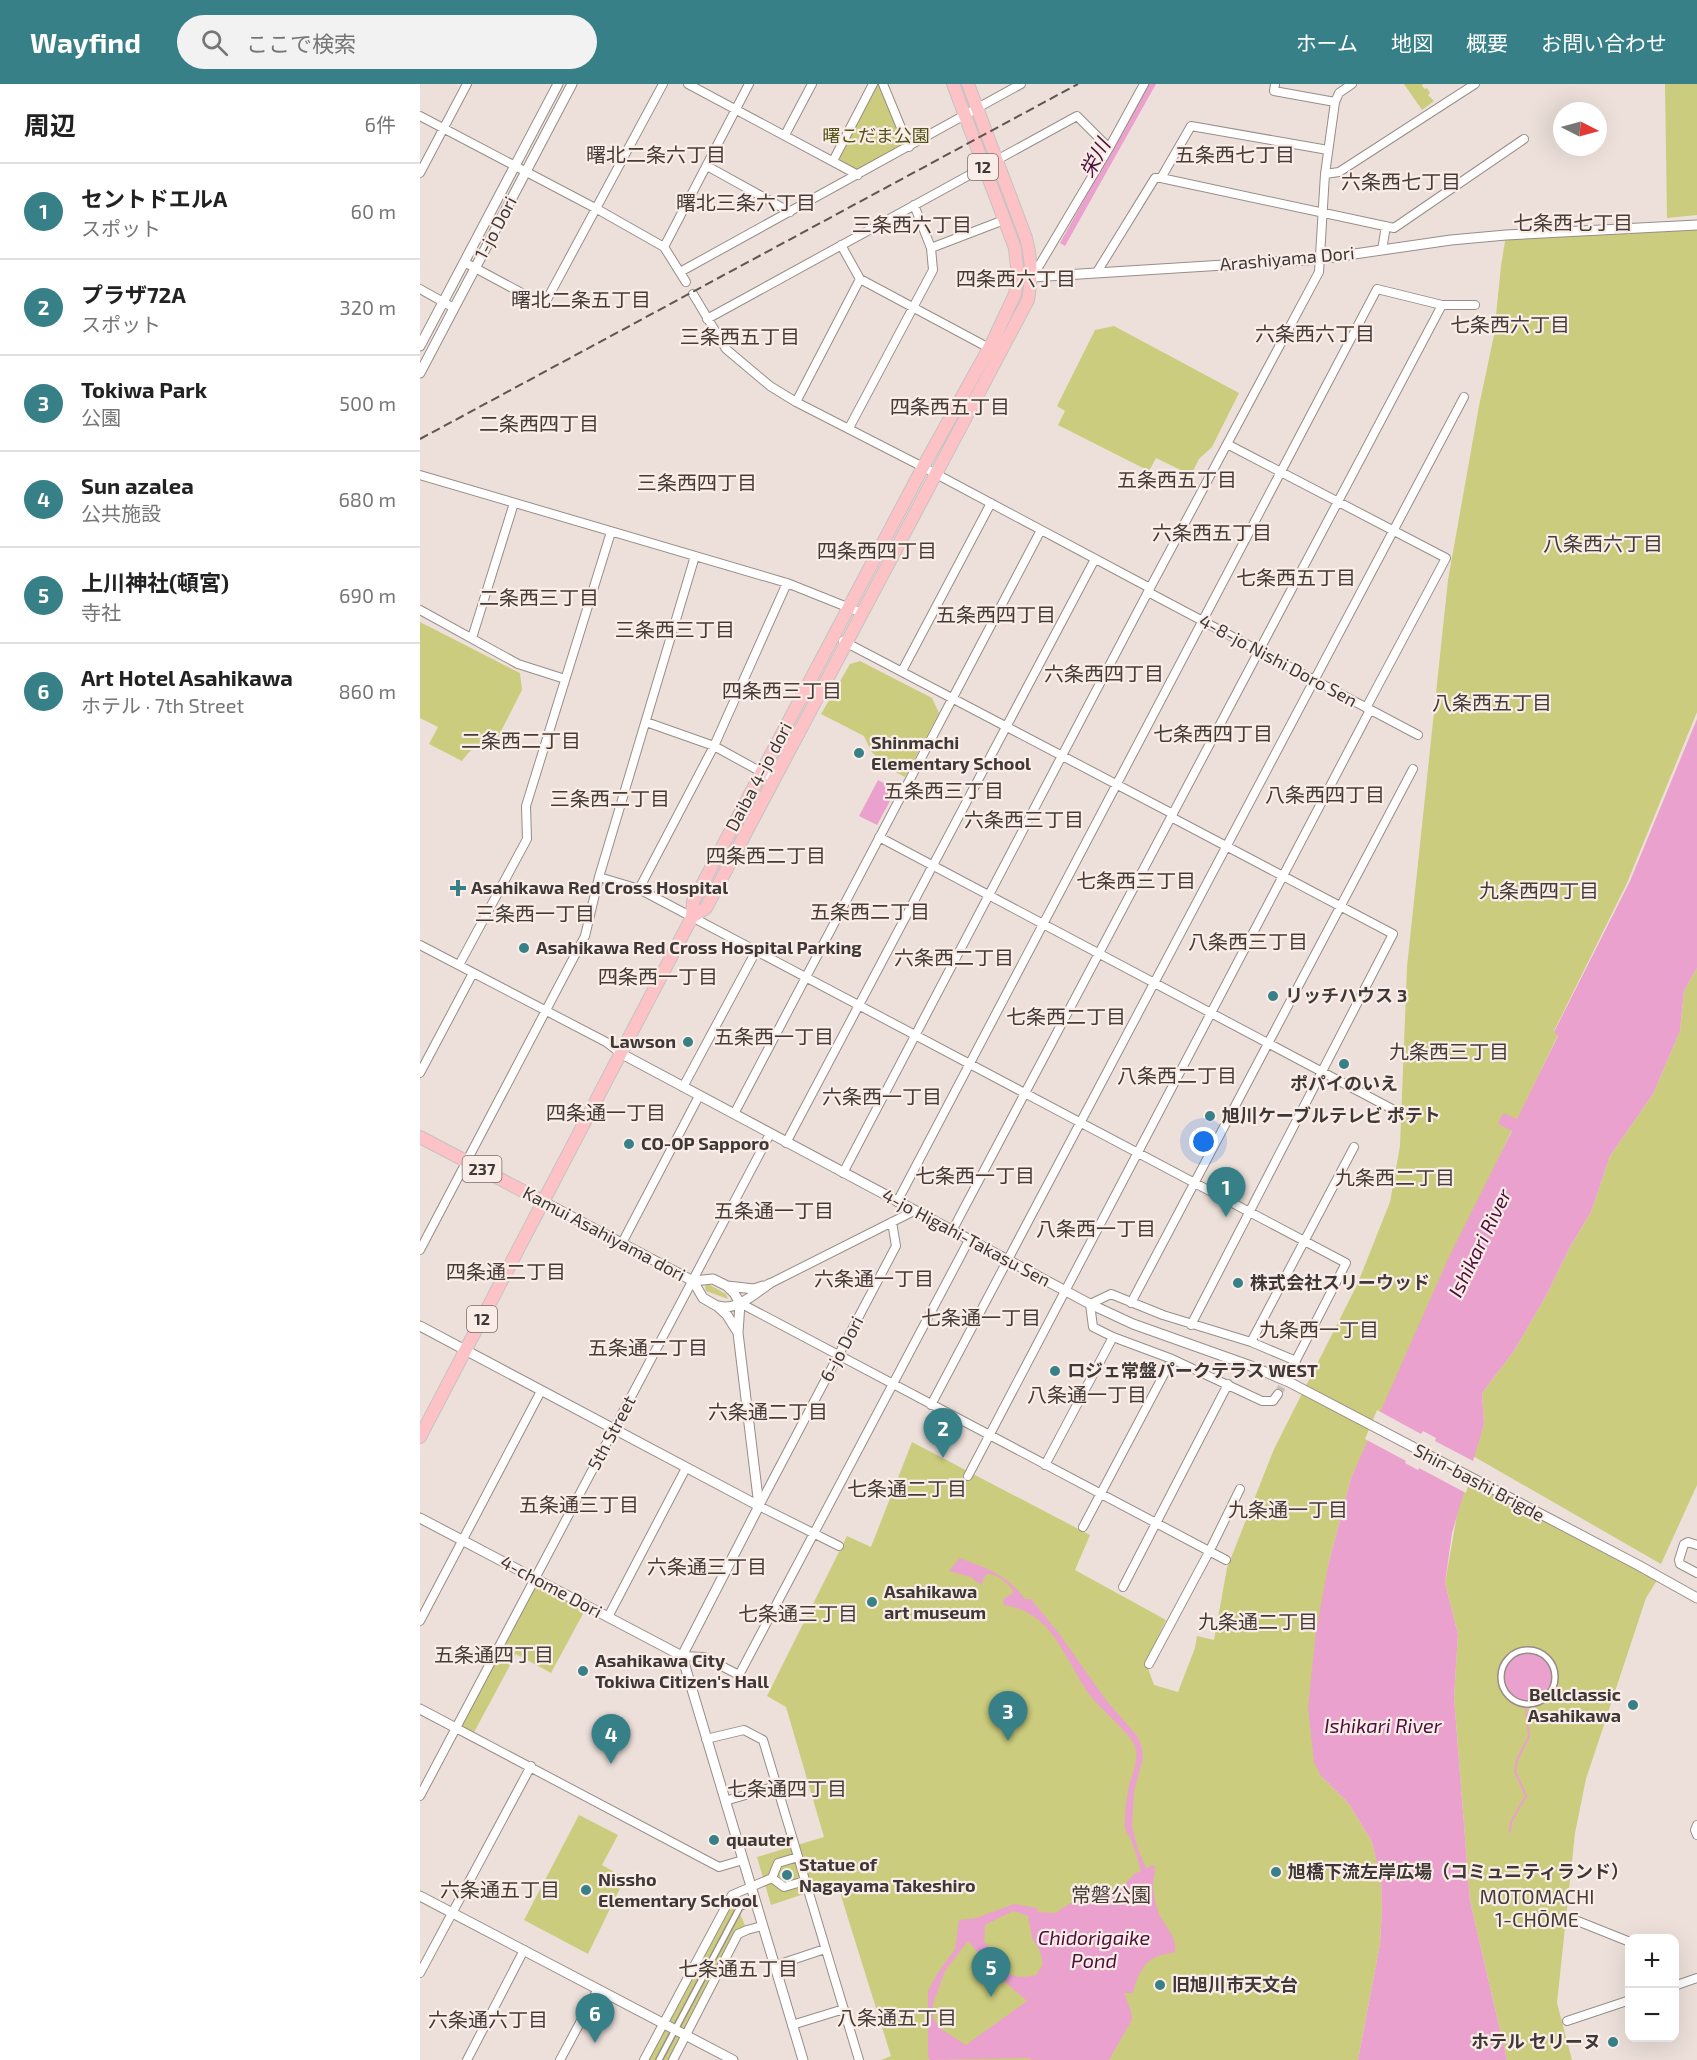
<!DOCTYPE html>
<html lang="ja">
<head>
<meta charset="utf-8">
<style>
  body { margin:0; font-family:"Exo 2","Noto Sans JP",sans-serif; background:#f2f2f2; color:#222 }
  .controls { position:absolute; right:18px; bottom:18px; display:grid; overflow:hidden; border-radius:12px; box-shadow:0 6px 24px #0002 }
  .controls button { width:54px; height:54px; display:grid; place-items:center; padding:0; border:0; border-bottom:2px solid #e0e0e0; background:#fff; color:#222; font:30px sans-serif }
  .compass { position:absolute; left:1133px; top:18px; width:54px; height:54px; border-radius:50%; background:#fff; box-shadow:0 6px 24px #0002; rotate:96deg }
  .you { position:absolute; left:784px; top:1058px; width:21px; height:21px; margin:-15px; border:4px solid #fff; border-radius:50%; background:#1a73e8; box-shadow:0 0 0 9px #1a73e833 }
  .badge { display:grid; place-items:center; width:39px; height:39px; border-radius:50%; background:#388088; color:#fff; font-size:20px; font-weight:700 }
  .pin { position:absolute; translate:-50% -50px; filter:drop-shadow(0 2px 3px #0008) }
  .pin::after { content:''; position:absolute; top:32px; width:21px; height:18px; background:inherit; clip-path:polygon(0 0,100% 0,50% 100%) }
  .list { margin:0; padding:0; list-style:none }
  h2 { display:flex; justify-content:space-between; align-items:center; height:78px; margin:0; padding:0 24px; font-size:26px }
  h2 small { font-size:20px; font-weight:400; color:#767676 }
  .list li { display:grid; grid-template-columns:39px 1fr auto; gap:18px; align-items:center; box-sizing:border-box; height:96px; padding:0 24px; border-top:2px solid #e0e0e0 }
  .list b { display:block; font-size:22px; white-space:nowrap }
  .list p { margin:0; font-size:20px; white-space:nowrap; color:#767676 }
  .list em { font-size:20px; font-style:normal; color:#767676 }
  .icon { flex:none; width:33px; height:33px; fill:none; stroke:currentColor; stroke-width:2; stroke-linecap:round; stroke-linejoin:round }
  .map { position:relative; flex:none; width:1277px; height:1976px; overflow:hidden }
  header { display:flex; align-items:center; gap:36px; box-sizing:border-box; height:84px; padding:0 30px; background:#388088; color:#fff }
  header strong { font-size:28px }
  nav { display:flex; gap:33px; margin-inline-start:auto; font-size:21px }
  .search { width:420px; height:54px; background:#f2f2f2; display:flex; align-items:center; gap:15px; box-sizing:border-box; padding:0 21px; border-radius:33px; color:#767676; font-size:22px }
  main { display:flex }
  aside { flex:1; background:#fff }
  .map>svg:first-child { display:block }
</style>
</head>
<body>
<header>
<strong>Wayfind</strong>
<div class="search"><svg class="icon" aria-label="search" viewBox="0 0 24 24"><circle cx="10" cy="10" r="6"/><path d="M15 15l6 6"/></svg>ここで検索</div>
<nav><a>ホーム</a><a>地図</a><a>概要</a><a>お問い合わせ</a></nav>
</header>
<main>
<aside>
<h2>周辺<small>6件</small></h2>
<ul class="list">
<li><span class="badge">1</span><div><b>セントドエルA</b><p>スポット</p></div><em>60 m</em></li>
<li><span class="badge">2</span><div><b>プラザ72A</b><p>スポット</p></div><em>320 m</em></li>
<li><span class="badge">3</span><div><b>Tokiwa Park</b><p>公園</p></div><em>500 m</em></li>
<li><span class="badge">4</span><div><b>Sun azalea</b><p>公共施設</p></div><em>680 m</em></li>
<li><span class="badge">5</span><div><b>上川神社(頓宮)</b><p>寺社</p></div><em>690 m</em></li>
<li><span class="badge">6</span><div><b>Art Hotel Asahikawa</b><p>ホテル · 7th Street</p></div><em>860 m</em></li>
</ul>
</aside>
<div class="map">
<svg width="1277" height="1976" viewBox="0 0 1277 1976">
  <rect width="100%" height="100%" fill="#ede0da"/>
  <path fill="#cbcc7d" d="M453 0H463L489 63 438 91 413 77Z
    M984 0H1003L1002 2 1005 5 1007 4 1010 9 1008 11 1014 17 1002 26Z
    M1245 0H1277V131L1247 134Z
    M1277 141V628L1207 799 1134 947 1138 951 1097 1036 1078 1040 1092 1046 931 1394 908 1482 901 1692 929 1720 952 1758 961 1798 962 1823 960 1860 938 1976H461L471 1972 417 1799 351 1821 337 1773 404 1753 366 1623 347 1612 427 1452 451 1463 492 1358 670 1451 655 1486 746 1536 726 1579 734 1601 758 1608 775 1564 777 1552 794 1556 807 1484 854 1365 937 1201 970 1118 980 1062 987 883 1028 496 1059 322 1074 251 1081 182 1086 151Z
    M694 242 819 309 792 363 779 375 771 391 736 374 729 387 638 341 645 327 637 322 675 246Z
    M0 538 100 589 102 606 72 665C54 662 53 662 42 677L9 660 18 643 0 634Z
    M440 577 512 614 519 629 485 693 472 686 460 677 451 667 444 652 401 630 430 580Z
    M1277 884V1401L1241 1480 1053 1372 1064 1340 1062 1309 1094 1267 1126 1212 1150 1163 1171 1128 1190 1072 1233 1010 1260 947 1264 907Z
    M288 1200 306 1210 308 1215 286 1207 285 1202Z
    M1044 1391 1239 1493 1226 1514 1166 1695 1155 1749 1137 1919 1152 1976H1087L1050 1817 1034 1613 1038 1550 1025 1499Z
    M113 1500 165 1526 131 1589 96 1570 52 1652 36 1644Z
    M159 1731 198 1751 182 1781 205 1794 168 1870 104 1836Z
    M312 1811 327 1846 318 1850 253 1976H224Z"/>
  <path fill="#eba1ce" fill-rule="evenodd" d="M728 0H736L645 162 640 159Z
    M1277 635V884L1264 907 1260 947 1233 1010 1190 1072 1171 1128 1150 1163 1126 1212 1094 1267 1062 1309 1064 1340 1032 1449 1025 1499 1038 1550 1034 1613 1050 1817 1087 1976H938L960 1860 962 1823 961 1798 952 1758 929 1720 901 1692 894 1678 888 1624 896 1548 908 1482 931 1394 1028 1175 1092 1047 1078 1040 1083 1029 1097 1035 1138 952 1134 948 1210 797Z
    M458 696 476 706 457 741 439 732Z
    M540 1474C568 1485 586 1490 605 1515H611L640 1551 686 1616 718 1653 722 1665 723 1674 714 1708 712 1743 718 1765 726 1784 734 1781C736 1788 734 1792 733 1800 733 1807 735 1817 737 1824 741 1840 758 1851 755 1868 749 1870 741 1870 736 1873 722 1879 716 1896 713 1909H704L711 1927 712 1936 689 1976H612L608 1974 510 1976 508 1973V1907L517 1890 535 1865 539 1836 556 1834 594 1820 617 1824 618 1828 635 1829 665 1810 690 1809 703 1802 714 1790 721 1787C718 1777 715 1766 711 1756 709 1751 706 1749 705 1744 704 1732 706 1718 708 1707 710 1693 720 1676 715 1662 712 1652 681 1625 672 1614 645 1579 635 1527 583 1521L584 1514 592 1510 593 1506C585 1498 578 1489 566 1490L561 1501 551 1493 529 1487ZM593 1827 608 1832 612 1854 620 1867 623 1880 616 1891C594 1896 587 1891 574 1874L575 1868 564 1858 565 1841ZM548 1857 578 1892 607 1917 546 1961 521 1945 513 1934V1920L525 1887Z
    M1084 1593a24 24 0 1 1 48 0a24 24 0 1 1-48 0Z"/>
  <path fill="#ede0da" d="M957 1326 1001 1350 1003 1347 1016 1354 1015 1357 1055 1378 1046 1409 999 1384 998 1386 985 1379 986 1377 945 1355Z"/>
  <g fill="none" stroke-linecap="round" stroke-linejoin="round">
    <path stroke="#eba1ce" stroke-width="2" d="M1090 1748 1091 1738 1106 1712 1095 1687 1097 1676 1109 1652 1106 1624"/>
    <path stroke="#cabeb9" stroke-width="8" stroke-dasharray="8 4" stroke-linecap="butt" d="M858 1310 873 1282"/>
    <g stroke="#988d87" stroke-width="8">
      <path id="pedestrian" d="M1081 1593a27 27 0 1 1 54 0a27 27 0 1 1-54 0Z
        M239 1976 320 1823 335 1818"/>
    </g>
    <g stroke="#988d87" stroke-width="10">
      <path id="minor" d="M268 0 438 91
        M463 0 489 63
        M855 0 854 7 915 18
        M0 32 177 125 244 163 266 198
        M365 51 392 0
        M413 77 453 0
        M287 82 370 128
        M0 89 47 0
        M905 90 919 88 1055 0
        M741 94 974 144 1104 55
        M421 161 440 195 569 264
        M244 163 329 0
        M511 164 584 136
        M962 166 966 142
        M44 178 124 221 243 0
        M260 188 601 0
        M677 188 735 94H741L771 42 908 66
        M613 192 689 64 724 0
        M0 205 34 224
        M273 210 306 265 350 302 376 318 503 383 730 504
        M287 235 657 32 689 64
        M376 318 440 195
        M429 344 513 186 511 164 494 121
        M807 360 1026 474 946 624
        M0 391 367 499 442 529
        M728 508 998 651
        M0 526 98 580 145 595
        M52 554 94 419
        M423 557 753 730
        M482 587 571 419
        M226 638 294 662 354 695
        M751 733 973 850 771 1241
        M459 753 974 1026
        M179 793 219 805 926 1179 873 1282
        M219 805 294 662 367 499
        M0 861 186 958 202 970
        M39 881 107 755 106 722 191 448
        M0 989 53 889
        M263 1003 336 867
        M314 1030 621 446
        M366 1059 675 475
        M423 1089 730 504 899 188 905 90 915 18 919 9 932 0
        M477 1118 957 205 1022 221H1055
        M532 1147 1022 221
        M202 1159 279 1012
        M0 1166 165 852 179 793 275 472
        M349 1200 494 1127
        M320 1219 806 1476
        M711 1219 993 685
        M831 1258 934 1063
        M858 1310 853 1317H842L752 1275 693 1253 673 1243 670 1220 691 1210 743 1231 831 1258 876 1277
        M511 1321 1044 313
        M625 1381 693 1253
        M548 1392 950 626
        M663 1443 752 1275
        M1277 1461 1268 1458 1264 1460 1259 1476 1260 1480 1277 1489
        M419 1462 339 1422 476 1162 472 1138
        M703 1503 808 1300
        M188 1533 266 1384
        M0 1537 121 1307
        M262 1572 284 1573 319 1591 549 1156
        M729 1580 789 1468 820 1405
        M36 1644 299 1783 323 1776
        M286 1655 324 1646 343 1656 439 1976
        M0 1712 350 1050
        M305 1717 356 1702
        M1277 1741 1275 1746 1277 1751
        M378 1773 358 1779 352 1794 364 1803 385 1797
        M1155 1836 1210 1858
        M354 1882 405 1865
        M0 1889 111 1682
        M1254 1902 1277 1894
        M1147 1937 1210 1916
        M372 1941 424 1925
        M47 1976 104 1866
        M140 1976 178 1905
        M224 1976 312 1811 352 1794
        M253 1976 318 1850 327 1846 342 1842"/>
    </g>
    <g stroke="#988d87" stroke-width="11">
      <path id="tertiary" d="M612 193 900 175 1031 156 1086 151 1277 141
        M0 262 138 0
        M0 289 152 0
        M202 970 670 1220 713 1240 831 1282 869 1298 1218 1481 1277 1514
        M124 1118 273 1197 283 1214 297 1222 307 1231 317 1247
        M273 1197 293 1195 307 1202 314 1209 320 1219 318 1249 339 1422 262 1572 383 1976
        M307 1202 334 1205 343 1202
        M299 1222C317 1227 334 1210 349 1200
        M0 1242 339 1422
        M0 1434 262 1572
        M0 1625 36 1644
        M0 1812 313 1976"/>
    </g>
    <g stroke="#c5c3c3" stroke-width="14">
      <path id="trunk" d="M272 833 286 824 608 216C612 194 612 176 606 154L548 0
        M0 1053 124 1118
        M0 1353 272 833 273 818 503 383 573 257 595 210 598 193 595 164 533 0"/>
    </g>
    <use href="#pedestrian" stroke="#fff" stroke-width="5"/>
    <use href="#minor" stroke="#fff" stroke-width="8"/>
    <use href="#tertiary" stroke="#fff" stroke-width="9"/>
    <use href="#trunk" stroke="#fcc2c6" stroke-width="12"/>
    <path stroke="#5c5552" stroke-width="2" stroke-dasharray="9 4.5" stroke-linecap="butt" d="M0 355 658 0"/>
  </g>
  <g fill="#388088" stroke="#faede7" stroke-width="2">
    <circle cx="439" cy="669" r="6"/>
    <path d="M35 795h6v6h6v6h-6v6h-6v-6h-6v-6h6z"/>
    <circle cx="104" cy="864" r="6"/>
    <circle cx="853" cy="912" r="6"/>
    <circle cx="268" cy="958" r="6"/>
    <circle cx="924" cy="980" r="6"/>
    <circle cx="790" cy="1032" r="6"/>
    <circle cx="209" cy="1060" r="6"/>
    <circle cx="818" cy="1199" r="6"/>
    <circle cx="635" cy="1287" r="6"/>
    <circle cx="452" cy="1518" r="6"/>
    <circle cx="163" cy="1587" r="6"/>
    <circle cx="1213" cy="1621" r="6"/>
    <circle cx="294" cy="1756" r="6"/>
    <circle cx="856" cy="1788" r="6"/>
    <circle cx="367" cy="1791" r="6"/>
    <circle cx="166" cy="1806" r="6"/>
    <circle cx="740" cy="1901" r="6"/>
    <circle cx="1193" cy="1958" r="6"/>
  </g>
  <g text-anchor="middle" stroke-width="4.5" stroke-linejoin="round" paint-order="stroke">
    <g fill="#faede7" stroke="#766e6b" stroke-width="1.5">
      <rect x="548" y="70" width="30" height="26" rx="4.5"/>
      <rect x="42.5" y="1072" width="39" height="26" rx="4.5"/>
      <rect x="47" y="1222" width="30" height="26" rx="4.5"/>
    </g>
    <g font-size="16" font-weight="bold" fill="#3e3836">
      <text x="563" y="89">12</text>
      <text x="62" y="1091">237</text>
      <text x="62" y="1241">12</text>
    </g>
    <g font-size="18" fill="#535317" stroke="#faede7">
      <text x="456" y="58">曙こだま公園</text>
    </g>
    <g font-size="18" fill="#3e3836" stroke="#faede7">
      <text transform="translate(76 144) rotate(-62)" y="6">1-jo Dori</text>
      <text transform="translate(867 175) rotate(-5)" y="6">Arashiyama Dori</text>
      <text transform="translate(858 577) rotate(28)" y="6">4-8-jo Nishi Doro Sen</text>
      <text transform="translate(339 693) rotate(-62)" y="6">Daiba 4-jo dori</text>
      <text transform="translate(184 1150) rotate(28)" y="6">Kamui Asahiyama dori</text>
      <text transform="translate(546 1154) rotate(28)" y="6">4-jo Higahi-Takasu Sen</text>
      <text transform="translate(422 1265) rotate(-62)" y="6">6-jo Dori</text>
      <text transform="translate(192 1349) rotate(-62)" y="6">5th Street</text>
      <text transform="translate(1059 1399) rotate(28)" y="6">Shin-bashi Brigde</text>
      <text transform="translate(131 1503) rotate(28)" y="6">4-chome Dori</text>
    </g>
    <g font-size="18" font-weight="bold" fill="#3e3836" stroke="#faede7" text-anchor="start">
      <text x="451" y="665">Shinmachi<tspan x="451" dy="21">Elementary School</tspan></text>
      <text x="51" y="810">Asahikawa Red Cross Hospital</text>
      <text x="116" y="870">Asahikawa Red Cross Hospital Parking</text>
      <text x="865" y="918">リッチハウス 3</text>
      <text x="256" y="964" text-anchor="end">Lawson</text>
      <text x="924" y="1006" text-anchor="middle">ポパイのいえ</text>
      <text x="802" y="1038">旭川ケーブルテレビ ポテト</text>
      <text x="221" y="1066">CO-OP Sapporo</text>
      <text x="830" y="1205">株式会社スリーウッド</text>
      <text x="647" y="1293">ロジェ常盤パークテラス WEST</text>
      <text x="464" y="1514">Asahikawa<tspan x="464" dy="21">art museum</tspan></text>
      <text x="175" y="1583">Asahikawa City<tspan x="175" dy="21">Tokiwa Citizen's Hall</tspan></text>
      <text x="1201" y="1617" text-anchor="end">Bellclassic<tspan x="1201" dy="21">Asahikawa</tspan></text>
      <text x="306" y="1762">quauter</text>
      <text x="379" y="1787">Statue of<tspan x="379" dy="21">Nagayama Takeshiro</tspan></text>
      <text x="868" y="1794">旭橋下流左岸広場（コミュニティランド）</text>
      <text x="178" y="1802">Nissho<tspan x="178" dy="21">Elementary School</tspan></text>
      <text x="752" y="1907">旧旭川市天文台</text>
      <text x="1181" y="1964" text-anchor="end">ホテル セリーヌ</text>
    </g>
    <g font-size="20" fill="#463c37" stroke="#faede7">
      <text x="236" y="78">曙北二条六丁目</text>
      <text x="815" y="78">五条西七丁目</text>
      <text x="981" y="105">六条西七丁目</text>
      <text x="326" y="126">曙北三条六丁目</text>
      <text x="1153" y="146">七条西七丁目</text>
      <text x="492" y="148">三条西六丁目</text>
      <text x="596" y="202">四条西六丁目</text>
      <text x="161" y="223">曙北二条五丁目</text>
      <text x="1090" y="248">七条西六丁目</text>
      <text x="895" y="257">六条西六丁目</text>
      <text x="320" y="260">三条西五丁目</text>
      <text x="530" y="330">四条西五丁目</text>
      <text x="119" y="347">二条西四丁目</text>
      <text x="757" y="403">五条西五丁目</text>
      <text x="277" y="406">三条西四丁目</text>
      <text x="792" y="456">六条西五丁目</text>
      <text x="1183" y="467">八条西六丁目</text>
      <text x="457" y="474">四条西四丁目</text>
      <text x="876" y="501">七条西五丁目</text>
      <text x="119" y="521">二条西三丁目</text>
      <text x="576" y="538">五条西四丁目</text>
      <text x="255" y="553">三条西三丁目</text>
      <text x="684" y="597">六条西四丁目</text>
      <text x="362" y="614">四条西三丁目</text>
      <text x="1072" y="626">八条西五丁目</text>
      <text x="793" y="657">七条西四丁目</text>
      <text x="101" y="664">二条西二丁目</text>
      <text x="524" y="714">五条西三丁目</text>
      <text x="905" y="718">八条西四丁目</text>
      <text x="190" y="722">三条西二丁目</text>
      <text x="604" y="743">六条西三丁目</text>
      <text x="346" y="779">四条西二丁目</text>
      <text x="716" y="804">七条西三丁目</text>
      <text x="1119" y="814">九条西四丁目</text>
      <text x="450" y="835">五条西二丁目</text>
      <text x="115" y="837">三条西一丁目</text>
      <text x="828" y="865">八条西三丁目</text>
      <text x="534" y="881">六条西二丁目</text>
      <text x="238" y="900">四条西一丁目</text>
      <text x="646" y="940">七条西二丁目</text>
      <text x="354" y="960">五条西一丁目</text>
      <text x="1029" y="975">九条西三丁目</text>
      <text x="757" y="999">八条西二丁目</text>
      <text x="462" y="1020">六条西一丁目</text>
      <text x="186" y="1036">四条通一丁目</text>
      <text x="555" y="1099">七条西一丁目</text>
      <text x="975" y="1101">九条西二丁目</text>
      <text x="354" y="1134">五条通一丁目</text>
      <text x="676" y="1152">八条西一丁目</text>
      <text x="86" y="1195">四条通二丁目</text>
      <text x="454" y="1202">六条通一丁目</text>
      <text x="561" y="1241">七条通一丁目</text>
      <text x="899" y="1253">九条西一丁目</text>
      <text x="228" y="1271">五条通二丁目</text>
      <text x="667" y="1318">八条通一丁目</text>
      <text x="348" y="1335">六条通二丁目</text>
      <text x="487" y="1412">七条通二丁目</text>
      <text x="159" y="1428">五条通三丁目</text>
      <text x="868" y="1433">九条通一丁目</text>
      <text x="287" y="1490">六条通三丁目</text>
      <text x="378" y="1537">七条通三丁目</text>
      <text x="838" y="1545">九条通二丁目</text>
      <text x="74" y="1578">五条通四丁目</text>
      <text x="367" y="1712">七条通四丁目</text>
      <text x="80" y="1813">六条通五丁目</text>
      <text x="691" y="1818">常磐公園</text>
      <text x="1117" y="1820">MOTOMACHI<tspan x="1117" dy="23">1-CHŌME</tspan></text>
      <text x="318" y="1892">七条通五丁目</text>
      <text x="477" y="1941">八条通五丁目</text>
      <text x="68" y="1943">六条通六丁目</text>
    </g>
    <g font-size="20" font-style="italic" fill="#4d0e3b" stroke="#faede7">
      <text transform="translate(675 74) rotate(-61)" y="7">栄川</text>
      <text transform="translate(1060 1159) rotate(-64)" y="7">Ishikari River</text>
      <text x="963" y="1649">Ishikari River</text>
      <text x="674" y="1861">Chidorigaike<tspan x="674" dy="23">Pond</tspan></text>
    </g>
  </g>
</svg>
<div class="controls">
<button>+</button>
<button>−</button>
</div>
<svg class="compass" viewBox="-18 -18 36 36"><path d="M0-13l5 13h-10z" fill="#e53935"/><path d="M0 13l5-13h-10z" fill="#767676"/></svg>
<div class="you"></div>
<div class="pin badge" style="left:806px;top:1133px">1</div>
<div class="pin badge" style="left:523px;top:1374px">2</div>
<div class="pin badge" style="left:588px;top:1657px">3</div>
<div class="pin badge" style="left:191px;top:1680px">4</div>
<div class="pin badge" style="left:571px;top:1913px">5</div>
<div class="pin badge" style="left:175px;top:1959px">6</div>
</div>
</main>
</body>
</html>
